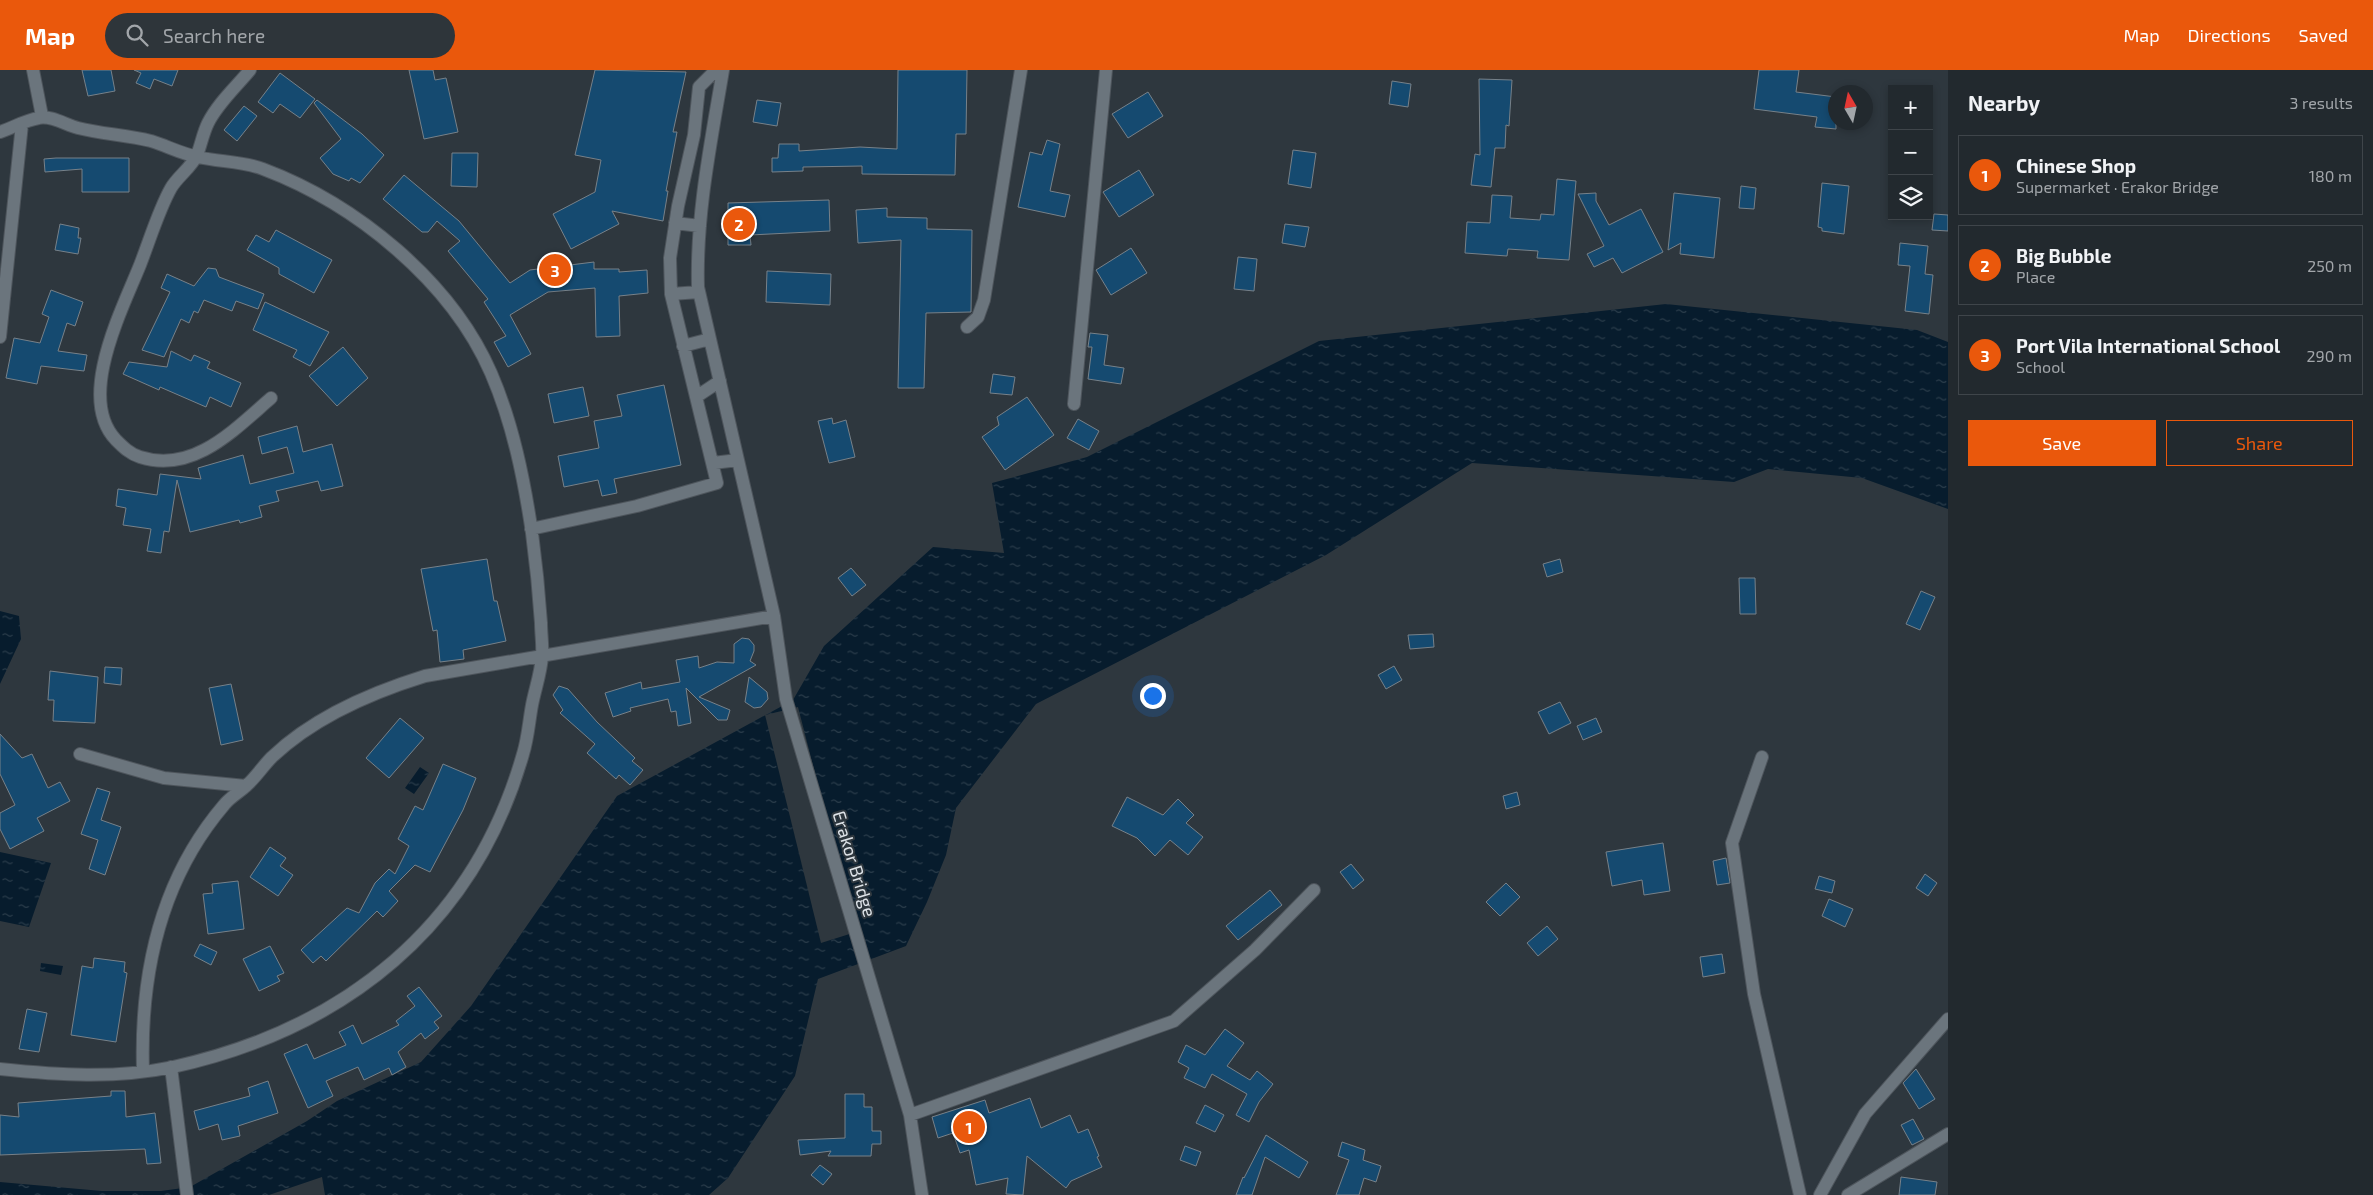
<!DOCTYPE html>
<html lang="en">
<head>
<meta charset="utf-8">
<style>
  body { margin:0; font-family:"Exo 2",sans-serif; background:#2e353a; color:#f1f3f6 }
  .controls { position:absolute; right:15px; top:15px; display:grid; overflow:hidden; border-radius:0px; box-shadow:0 2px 8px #0003 }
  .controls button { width:45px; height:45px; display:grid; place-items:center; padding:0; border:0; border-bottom:1px solid #3f454a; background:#22292e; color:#f1f3f6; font:25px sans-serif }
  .compass { position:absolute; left:1828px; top:15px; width:45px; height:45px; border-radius:50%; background:#22292e; box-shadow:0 2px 8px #0003; rotate:351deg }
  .you { position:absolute; left:1152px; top:625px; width:18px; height:18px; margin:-12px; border:4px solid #fff; border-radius:50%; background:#1a73e8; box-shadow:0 0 0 8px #1a73e833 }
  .badge { display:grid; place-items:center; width:32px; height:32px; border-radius:50%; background:#ea580c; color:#fff; font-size:16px; font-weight:700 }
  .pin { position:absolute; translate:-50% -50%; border:2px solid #fff; box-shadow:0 1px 5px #0006 }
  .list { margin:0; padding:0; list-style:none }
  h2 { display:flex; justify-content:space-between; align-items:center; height:65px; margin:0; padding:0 20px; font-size:21px }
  h2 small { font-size:16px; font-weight:400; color:#a2a6aa }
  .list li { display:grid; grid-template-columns:32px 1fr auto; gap:15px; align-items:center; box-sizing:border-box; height:80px; margin:0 10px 10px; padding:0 10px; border:1px solid #3f454a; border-radius:0px }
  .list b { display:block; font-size:19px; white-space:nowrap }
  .list p { margin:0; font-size:16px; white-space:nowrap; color:#a2a6aa }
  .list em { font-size:16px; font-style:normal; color:#a2a6aa }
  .actions { display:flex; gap:10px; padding:15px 20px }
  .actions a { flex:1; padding:11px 0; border:1px solid #ea580c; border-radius:0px; text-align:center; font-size:18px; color:#ea580c }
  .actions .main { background:#ea580c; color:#fff }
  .icon { flex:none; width:28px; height:28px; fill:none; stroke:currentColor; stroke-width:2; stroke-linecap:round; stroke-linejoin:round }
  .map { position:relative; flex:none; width:1948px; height:1125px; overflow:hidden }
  header { display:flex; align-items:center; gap:30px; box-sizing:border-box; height:70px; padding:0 25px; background:#ea580c; color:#fff }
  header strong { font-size:24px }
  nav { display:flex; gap:28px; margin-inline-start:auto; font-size:18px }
  .search { width:350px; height:45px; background:#2e353a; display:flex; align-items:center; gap:12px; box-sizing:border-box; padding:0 18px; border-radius:28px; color:#a2a6aa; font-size:19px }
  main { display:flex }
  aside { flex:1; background:#22292e }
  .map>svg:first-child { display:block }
</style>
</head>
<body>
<header>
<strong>Map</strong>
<div class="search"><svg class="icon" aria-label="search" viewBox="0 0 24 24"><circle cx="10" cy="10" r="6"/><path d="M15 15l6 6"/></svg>Search here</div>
<nav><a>Map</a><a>Directions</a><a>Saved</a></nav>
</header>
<main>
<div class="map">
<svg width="1948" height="1125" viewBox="0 0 1948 1125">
  <defs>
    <pattern id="water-ripples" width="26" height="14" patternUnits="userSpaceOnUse" patternTransform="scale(1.25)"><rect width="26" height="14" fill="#071c2d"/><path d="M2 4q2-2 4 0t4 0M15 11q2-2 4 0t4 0" fill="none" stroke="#2b3d4b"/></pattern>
  </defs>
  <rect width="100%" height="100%" fill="#2e373e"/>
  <path fill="url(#water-ripples)" d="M1666 234 1917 260 1948 272V439L1862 408 1768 399 1734 412 1472 393 1326 485 1036 634 956 738 946 785 927 832 906 876 818 909 795 1006 728 1108 709 1125H325L322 1107 269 1125H0V1112L102 1121H161L190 1117 307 1051 337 1031 421 992 471 936 617 726 793 630 824 576 933 477 1004 483 992 413 1087 387 1319 271Z
    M0 541 19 546 21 569 0 614Z
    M420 697 429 703 414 724 405 718Z
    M0 782 51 793 29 857 0 851Z
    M41 893 63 896 61 905 40 901Z"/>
  <path fill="#2e373e" d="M798 637 856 862 821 873 765 645Z"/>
  <path fill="#154a70" stroke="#778189" d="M82 0H111L115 21 88 26Z
    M134 0H178L172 16 154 9 150 19 136 13 141 3Z
    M409 0H433L435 10 446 8 458 62 424 69Z
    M595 0 686 2 673 62H677L666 121H668L663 151 612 141 619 154 571 179 553 144 595 122 601 90 575 85Z
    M898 0H967L966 64H956L955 105 862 104V96L803 97V101L772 102V88H778L779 74H799V81L860 77 897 79Z
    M1759 0H1799L1796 22 1836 27V59L1815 57 1817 47 1754 39Z
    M280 3 315 29 300 48 280 34 273 43 258 32Z
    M1479 9 1512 10 1509 56 1506 55 1505 78H1495L1491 117 1471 115 1475 84 1480 85Z
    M1392 11 1411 14 1408 37 1389 34Z
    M1148 22 1163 46 1128 68 1112 44Z
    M317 30 362 64 384 85 360 113 351 108 349 111 333 104 320 88 341 69 314 33Z
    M757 30 781 33 777 56 753 52Z
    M244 36 257 46 237 71 224 60Z
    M1047 70 1060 74 1050 121 1070 125 1065 147 1018 137 1030 82 1042 85Z
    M1293 80 1316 83 1311 118 1288 114Z
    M452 83H478L477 117 451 116Z
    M56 88H129V122H82V99L45 102 44 89Z
    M1139 100 1154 125 1119 147 1103 122Z
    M404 105 459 151 510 213 530 200 594 192V199H619V202L647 200 648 223 619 226 620 266 596 267 595 218 548 222 510 245 531 284 508 297 494 272 506 266 484 232 488 229 448 181 460 171 437 151 428 162H422L383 129Z
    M1557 109 1576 111 1569 190 1537 188 1538 181 1508 179 1507 186 1465 183 1467 152 1490 153 1492 125 1512 126 1510 148 1540 150 1541 144 1554 145Z
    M1822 113 1849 116 1844 164 1822 161V158L1818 157Z
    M1741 116 1756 118 1754 139 1739 138Z
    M1596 123V131L1609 155 1641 139 1663 182 1622 203 1613 188 1594 197 1587 184 1604 176 1578 124Z
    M1674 123 1720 128 1714 188 1680 184 1681 173 1668 180Z
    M829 130 830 161 750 165 751 175H728V133Z
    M887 138V147L927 148V159L972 160 971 242 926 243 924 318H898L901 170 858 173 856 140Z
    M1934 144 1948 145V161L1932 160Z
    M60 154 79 158 78 168H81L78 184 55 180Z
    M1285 154 1309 157 1305 177 1282 173Z
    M276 160 332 190 314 223 279 204V198L247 180 256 165 269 172Z
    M1900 173 1928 176 1925 204 1933 205 1929 244 1905 241 1910 196 1898 195Z
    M1131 178 1147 203 1111 225 1096 200Z
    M1238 187 1257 189 1254 221 1234 219Z
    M208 198 216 199 219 207 264 224 258 239 236 231 232 241 204 230 198 243 194 241 189 253 181 249 164 287 142 280 170 222 161 218 167 204 194 216Z
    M767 201 831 204 830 235 766 232Z
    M51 220 83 232 75 256 67 253 58 281 87 285 84 301 41 296 37 314 6 308 14 268 40 273 49 247 42 244Z
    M265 232 329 262 310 296 293 287 297 280 253 260Z
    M1090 263 1108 265 1104 295 1124 298 1121 314 1088 309 1092 277H1088Z
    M343 277 368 308 337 336 309 306Z
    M171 281 191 291 194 285 210 292 207 298 241 313 231 337 210 327 206 337 160 317 159 320 123 304 129 292 167 297Z
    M993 304 1015 307 1012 325 990 323Z
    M664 315 681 395 614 409 617 423 602 426 598 410 564 417 558 386 599 378 594 351 622 346 617 325Z
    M583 317 589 346 554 353 548 324Z
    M1027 327 1054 365 1005 400 982 367 999 355 997 347Z
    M832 348 833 354 846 350 855 387 829 393 818 351Z
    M1078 349 1099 361 1089 380 1067 368Z
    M297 356 303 382 332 374 343 416 321 421 318 411 276 421 279 431 259 436 262 447 240 453 239 450 190 462 177 410 169 462 164 461 161 483 147 481 151 459 123 455 126 438 116 436 118 419 157 425 160 404 201 409 198 398 243 385 250 414 294 403 287 377 262 384 258 367Z
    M487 489 494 531H497L506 571 463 580 464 589 440 592 437 560 433 561 421 499Z
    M1560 489 1563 502 1547 507 1543 494Z
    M851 498 866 515 852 526 838 508Z
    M1739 508H1755L1756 544H1740Z
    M1921 521 1935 527 1920 560 1906 554Z
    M1433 564 1434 577 1410 579 1408 565Z
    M742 568 749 569 754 575V581L750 591 756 595 699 627 730 640 727 650H718L686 618 691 653 678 656 676 641 671 642 668 629 630 638 631 641 613 647 605 623 641 612 642 619 680 612 676 590 698 586 699 598 717 592 734 593V574Z
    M1394 596 1402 610 1386 619 1378 605Z
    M105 597 122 598 121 615 104 613Z
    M50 601 98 607 95 653 53 651 54 630H48Z
    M749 607 767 622 768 629 761 637 754 638 745 632Z
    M231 614 243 670 221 675 209 618Z
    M559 616 568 619 597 652 635 688 632 691 643 700 630 715 619 705 616 709 587 683 595 674 560 643 563 640 553 625Z
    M1560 632 1571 653 1549 664 1538 642Z
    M400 648 424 668 389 708 366 688Z
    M1596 648 1602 662 1583 670 1577 656Z
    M0 664 22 688 32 684 48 718 60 712 70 731 37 748 44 761 10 779 0 759V743L15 735 0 704Z
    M443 694 476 708 463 740 430 802 415 795 389 821 398 831 383 847 377 841 326 891 321 886 313 893 301 880 347 838 359 843 375 813 389 799 395 804 409 776 398 769 415 736 423 740Z
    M97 718 110 722 101 750 121 757 105 805 89 799 98 770 81 764Z
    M1517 722 1520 735 1506 739 1503 726Z
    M1127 727 1163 745 1178 729 1194 745 1186 753 1203 767 1188 785 1170 770 1155 786 1137 768 1112 756Z
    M1663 773 1670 821 1644 825 1642 810 1612 816 1606 782Z
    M270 777 286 788 280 796 293 805 278 826 250 807Z
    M1726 788 1730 813 1717 815 1713 791Z
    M1351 794 1364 810 1353 819 1340 802Z
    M1925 804 1937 813 1928 826 1916 818Z
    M1819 806 1835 811 1832 823 1815 819Z
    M238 811 244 859 208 864 203 824 213 823 212 814Z
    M1506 813 1520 827 1500 846 1486 832Z
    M1270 820 1282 835 1238 870 1226 856Z
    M1829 829 1853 839 1845 857 1822 846Z
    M1547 856 1558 869 1538 886 1527 873Z
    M200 874 217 882 211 895 194 886Z
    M270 876 284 903 277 906 280 911 259 921 243 889Z
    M1722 884 1725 903 1703 907 1700 887Z
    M94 888 125 892 124 902 127 903 116 972 71 965 82 896 93 898Z
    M419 917 442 946 434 952 439 958 425 969 421 963 398 982 406 997 392 1005 389 998 364 1010 358 997 326 1011 333 1026 308 1038 284 984 307 974 314 989 346 975 339 962 353 955 362 974 399 955 396 951 415 936 407 926Z
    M27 939 47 943 39 982 19 979Z
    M1225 959 1244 973 1227 996 1250 1010 1257 1001 1273 1014 1259 1032 1249 1052 1236 1045 1247 1024 1212 1004 1205 1018 1184 1008 1189 998 1178 992 1186 975 1205 985Z
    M1916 999 1935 1029 1919 1039 1903 1013Z
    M268 1011 278 1043 238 1056 240 1066 222 1070 218 1054 199 1060 194 1041 250 1026 248 1018Z
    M111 1021H125L126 1047 155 1043 161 1093 147 1094 145 1079 0 1085V1045L19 1047 18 1033 111 1026Z
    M845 1024H864V1037H872V1061H881V1074H872L871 1086H828L831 1081 800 1085 798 1070 845 1068Z
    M1030 1028 1041 1058 1070 1045 1078 1063 1088 1059 1099 1086 1097 1087 1102 1097 1071 1111 1066 1118 1027 1086 1023 1125 1006 1124 1008 1108 976 1115 969 1080 960 1083 953 1063 938 1068 932 1047 985 1030 989 1043Z
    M1205 1035 1224 1045 1215 1062 1196 1053Z
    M1913 1049 1924 1069 1912 1075 1901 1055Z
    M1266 1065 1308 1092 1299 1108 1265 1087 1252 1125H1236L1243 1107 1244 1108Z
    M1342 1072 1365 1080 1363 1090 1381 1096 1376 1112 1364 1108 1359 1125H1336L1349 1090 1338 1086Z
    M1185 1076 1201 1082 1196 1096 1180 1090Z
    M820 1095 832 1104 823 1115 811 1105Z
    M1901 1107 1937 1112 1935 1125H1899Z"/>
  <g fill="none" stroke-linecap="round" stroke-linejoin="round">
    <g stroke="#4e555c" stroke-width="14">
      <path id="minor" d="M33 0 42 46
        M250 0C236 17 218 33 208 53 203 63 201 75 197 85 191 98 178 106 171 118 159 139 149 172 140 195 122 240 76 328 116 370 123 377 130 384 140 387 193 404 234 360 271 328
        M723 0C711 72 696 144 698 217L774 546 786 629 910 1045 922 1125
        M0 62C12 58 26 50 39 48 51 45 66 55 78 58 102 64 127 65 151 71 167 76 182 84 198 87 219 92 243 91 263 99 356 134 451 211 491 303 513 354 524 409 532 463 536 493 539 523 541 553 541 564 543 576 542 586 541 603 535 619 532 635 529 651 528 668 523 684 474 856 345 959 173 997 115 1009 58 1005 0 999
        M675 153 700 156
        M671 224 699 222
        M967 257 978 247 984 230 1021 0
        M0 267 22 54
        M683 276 710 269
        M696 327 720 311
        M1074 334 1106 0
        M713 393 738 390
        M531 459 637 436 717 413 671 224 670 188 678 136 694 65 699 17 716 0
        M80 684 164 708 246 716
        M1762 687 1732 773 1754 924 1800 1125
        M171 997 187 1125
        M143 1001C140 905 160 810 224 735 230 727 240 722 247 715 256 707 263 696 272 687 314 647 370 623 425 606L774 546
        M910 1045 1174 951 1255 880 1314 820
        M1820 1125 1865 1044 1948 949
        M1848 1125 1948 1064"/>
    </g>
    <use href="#minor" stroke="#6b757d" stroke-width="12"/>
  </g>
  <g text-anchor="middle" stroke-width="4" stroke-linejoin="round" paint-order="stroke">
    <g font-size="18" fill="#dee3e8" stroke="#2e373e">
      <text transform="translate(854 794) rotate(73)" y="6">Erakor Bridge</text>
    </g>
  </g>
</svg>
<div class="controls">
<button>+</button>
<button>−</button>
<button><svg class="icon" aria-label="layers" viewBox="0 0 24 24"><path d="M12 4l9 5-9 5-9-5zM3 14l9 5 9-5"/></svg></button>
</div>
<svg class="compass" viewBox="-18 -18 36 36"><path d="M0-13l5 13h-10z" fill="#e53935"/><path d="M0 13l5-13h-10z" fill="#a2a6aa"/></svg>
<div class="you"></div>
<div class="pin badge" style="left:969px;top:1057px">1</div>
<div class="pin badge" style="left:739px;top:154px">2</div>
<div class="pin badge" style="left:555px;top:200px">3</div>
</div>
<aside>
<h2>Nearby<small>3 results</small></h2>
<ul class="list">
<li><span class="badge">1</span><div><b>Chinese Shop</b><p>Supermarket · Erakor Bridge</p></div><em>180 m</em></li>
<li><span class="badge">2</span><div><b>Big Bubble</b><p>Place</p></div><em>250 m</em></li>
<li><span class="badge">3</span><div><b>Port Vila International School</b><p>School</p></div><em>290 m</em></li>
</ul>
<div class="actions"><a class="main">Save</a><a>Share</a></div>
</aside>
</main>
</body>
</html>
